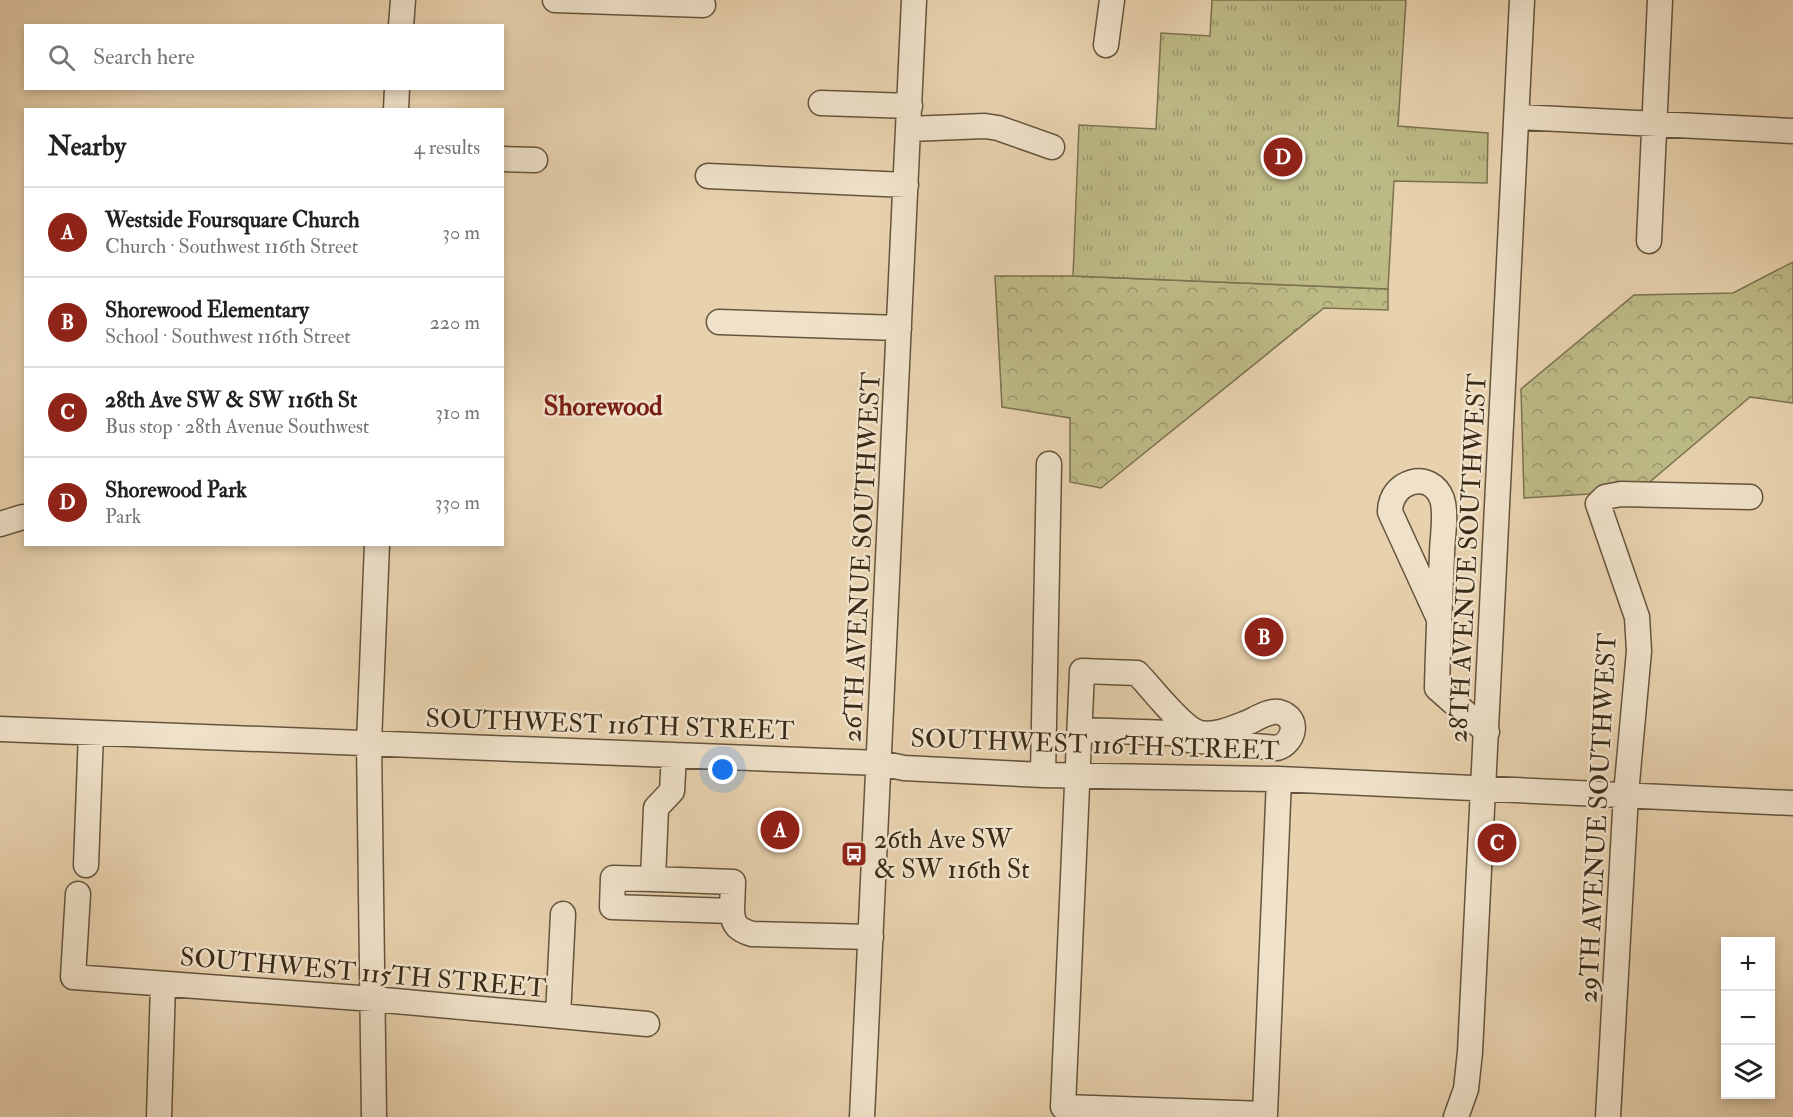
<!DOCTYPE html>
<html lang="en">
<head>
<meta charset="utf-8">
<style>
  body { margin:0; font-family:"IM FELL Double Pica",serif; background:#f6f6f6; color:#222 }
  .controls { position:absolute; right:18px; bottom:18px; display:grid; overflow:hidden; border-radius:0px; box-shadow:0 3px 9px #0003 }
  .controls button { width:54px; height:54px; display:grid; place-items:center; padding:0; border:0; border-bottom:2px solid #e0e0e0; background:#fff; color:#222; font:30px sans-serif }
  .you { position:absolute; left:723px; top:770px; width:21px; height:21px; margin:-15px; border:4px solid #fff; border-radius:50%; background:#1a73e8; box-shadow:0 0 0 9px #1a73e833 }
  .badge { display:grid; place-items:center; width:39px; height:39px; border-radius:50%; background:#8f2418; color:#fff; font-size:20px; font-weight:700 }
  .pin { position:absolute; translate:-50% -50%; border:3px solid #fff; box-shadow:0 2px 6px #0006 }
  .list { margin:0; padding:0; list-style:none }
  h2 { display:flex; justify-content:space-between; align-items:center; height:78px; margin:0; padding:0 24px; font-size:26px }
  h2 small { font-size:20px; font-weight:400; color:#767676 }
  .list li { display:grid; grid-template-columns:39px 1fr auto; gap:18px; align-items:center; box-sizing:border-box; height:90px; padding:0 24px; border-top:2px solid #e0e0e0 }
  .list b { display:block; font-size:22px; white-space:nowrap }
  .list p { margin:0; font-size:20px; white-space:nowrap; color:#767676 }
  .list em { font-size:20px; font-style:normal; color:#767676 }
  .icon { flex:none; width:33px; height:33px; fill:none; stroke:currentColor; stroke-width:2; stroke-linecap:round; stroke-linejoin:round }
  .map { position:relative; flex:none; width:1793px; height:1117px; overflow:hidden }
  .search { position:absolute; background:#fff; box-shadow:0 3px 9px #0003; left:24px; top:24px; width:480px; height:66px; display:flex; align-items:center; gap:15px; box-sizing:border-box; padding:0 21px; border-radius:0px; color:#767676; font-size:22px }
  .panel { position:absolute; background:#fff; box-shadow:0 3px 9px #0003; left:24px; top:108px; width:480px; height:438px; border-radius:0px }
  .map>svg:first-child { display:block }
</style>
</head>
<body>
<div class="map">
<svg width="1793" height="1117" viewBox="0 0 1793 1117">
  <defs>
    <pattern id="forest-crowns" width="20" height="18" patternUnits="userSpaceOnUse" patternTransform="scale(1.5)"><rect width="20" height="18" fill="#bdba86"/><path d="M2 6a3 3 0 1 1 6 0M12 15a3 3 0 1 1 6 0" fill="none" stroke="#9b976d"/></pattern>
    <pattern id="park-tufts" width="24" height="20" patternUnits="userSpaceOnUse" patternTransform="scale(1.5)"><rect width="24" height="20" fill="#bdba86"/><path d="M3 7l-1-3M5 7V3M7 7l1-3M15 17l-1-3M17 17v-4M19 17l1-3" fill="none" stroke="#9b976d"/></pattern>
  </defs>
  <rect width="100%" height="100%" fill="#e8d2ae"/>
  <filter id="stains"><feTurbulence type="fractalNoise" baseFrequency=".00333" numOctaves="4"/><feColorMatrix values="0 0 0 0 .2 0 0 0 0 .09 0 0 0 0 .02 0 0 0 .5 -.17"/></filter>
  <radialGradient id="worn" r=".72"><stop offset=".6" stop-color="#630" stop-opacity="0"/><stop offset="1" stop-color="#630" stop-opacity=".3"/></radialGradient>
  <path fill="url(#forest-crowns)" stroke="#7b724f" stroke-width="1.5" d="M1793 262V403L1750 397 1639 491 1524 498 1521 389 1634 295 1733 293Z
    M995 276H1073L1388 289V310L1324 308 1101 488 1070 482V418L1002 407Z"/>
  <path fill="url(#park-tufts)" stroke="#7b724f" stroke-width="1.5" d="M1212 0H1406L1398 126 1488 133 1487 183 1394 181 1388 289 1073 276 1079 125 1156 129 1161 33 1210 36Z"/>
  <g fill="none" stroke-linecap="round" stroke-linejoin="round">
    <g stroke="#65543e" stroke-width="27">
      <path id="minor" d="M555 0 703 5
        M401 26 403 0
        M1106 45 1112 0
        M821 103 910 106
        M396 110 397 88
        M1517 117 1793 131
        M909 129 985 126 998 128 1052 147
        M502 159 535 160
        M708 176 906 185
        M1649 241 1660 0
        M719 322 899 328
        M0 524 23 517
        M1439 619 1390 512C1390 480 1431 469 1442 499 1447 515 1442 538 1442 554 1440 599 1438 644 1437 688L1487 732
        M0 729 880 763 904 768 1043 775 1279 779 1793 803
        M1080 730 1172 733 1189 740 1277 748C1294 743 1301 718 1279 712 1270 710 1257 718 1249 722 1233 728 1217 736 1200 733 1182 729 1151 687 1137 673L1082 671 1063 1107 1265 1114 1279 779
        M674 755 672 791 656 808 653 879 613 878 612 907 732 911C733 926 739 930 752 934L871 937
        M1043 775 1049 464
        M86 865 91 733
        M653 879 733 882 732 911
        M78 894 73 977 373 999 647 1024
        M558 1016 563 914
        M159 1117 163 984
        M374 1117 369 743 377 544
        M862 1117 914 0
        M1456 1117 1466 1089 1470 1052 1522 0
        M1608 1117 1626 794 1639 651 1637 617 1598 504 1605 497 1621 494 1750 497"/>
    </g>
    <use href="#minor" stroke="#f0e2ca" stroke-width="24"/>
  </g>
  <defs>
    <g id="bus-square" transform="scale(1.35)"><rect x="-9" y="-9" width="18" height="18" rx="4" fill="#8f2418" stroke="#f0e2ca"/><path d="M-5-6H5V4H4V6H2V4H-2V6H-4V4H-5ZM-3.5-4V0h7V-4ZM-3.5 1.2v1.5H-2V1.2ZM2 1.2v1.5H3.5V1.2Z" fill="#fff"/></g>
  </defs>
  <g fill-rule="evenodd">
    <use href="#bus-square" x="854" y="854"/>
  </g>
  <g text-anchor="middle" stroke-width="5" stroke-linejoin="round" paint-order="stroke">
    <g font-size="26" fill="#392a18" stroke="#f0e2ca">
      <text transform="translate(861 557) rotate(-87)" y="9">26TH AVENUE SOUTHWEST</text>
      <text transform="translate(1467 558) rotate(-87)" y="9">28TH AVENUE SOUTHWEST</text>
      <text transform="translate(610 724) rotate(2)" y="9">SOUTHWEST 116TH STREET</text>
      <text transform="translate(1095 744) rotate(2)" y="9">SOUTHWEST 116TH STREET</text>
      <text transform="translate(1597 818) rotate(-87)" y="9">29TH AVENUE SOUTHWEST</text>
      <text transform="translate(363 972) rotate(5)" y="9">SOUTHWEST 115TH STREET</text>
    </g>
    <g font-size="26" fill="#392a18" stroke="#f0e2ca" text-anchor="start">
      <text x="874" y="848">26th Ave SW<tspan x="874" dy="30">&amp; SW 116th St</tspan></text>
    </g>
    <g font-size="27" font-weight="bold" fill="#7a1f14" stroke="#f0e2ca">
      <text x="603" y="415">Shorewood</text>
    </g>
  </g>
  <rect width="100%" height="100%" filter="url(#stains)"/>
  <rect width="100%" height="100%" fill="url(#worn)"/>
</svg>
<div class="controls">
<button>+</button>
<button>−</button>
<button><svg class="icon" aria-label="layers" viewBox="0 0 24 24"><path d="M12 4l9 5-9 5-9-5zM3 14l9 5 9-5"/></svg></button>
</div>
<div class="you"></div>
<div class="pin badge" style="left:780px;top:830px">A</div>
<div class="pin badge" style="left:1264px;top:637px">B</div>
<div class="pin badge" style="left:1497px;top:843px">C</div>
<div class="pin badge" style="left:1283px;top:157px">D</div>
<div class="search"><svg class="icon" aria-label="search" viewBox="0 0 24 24"><circle cx="10" cy="10" r="6"/><path d="M15 15l6 6"/></svg>Search here</div>
<section class="panel">
<h2>Nearby<small>4 results</small></h2>
<ul class="list">
<li><span class="badge">A</span><div><b>Westside Foursquare Church</b><p>Church · Southwest 116th Street</p></div><em>30 m</em></li>
<li><span class="badge">B</span><div><b>Shorewood Elementary</b><p>School · Southwest 116th Street</p></div><em>220 m</em></li>
<li><span class="badge">C</span><div><b>28th Ave SW &amp; SW 116th St</b><p>Bus stop · 28th Avenue Southwest</p></div><em>310 m</em></li>
<li><span class="badge">D</span><div><b>Shorewood Park</b><p>Park</p></div><em>330 m</em></li>
</ul>
</section>
</div>
</body>
</html>
